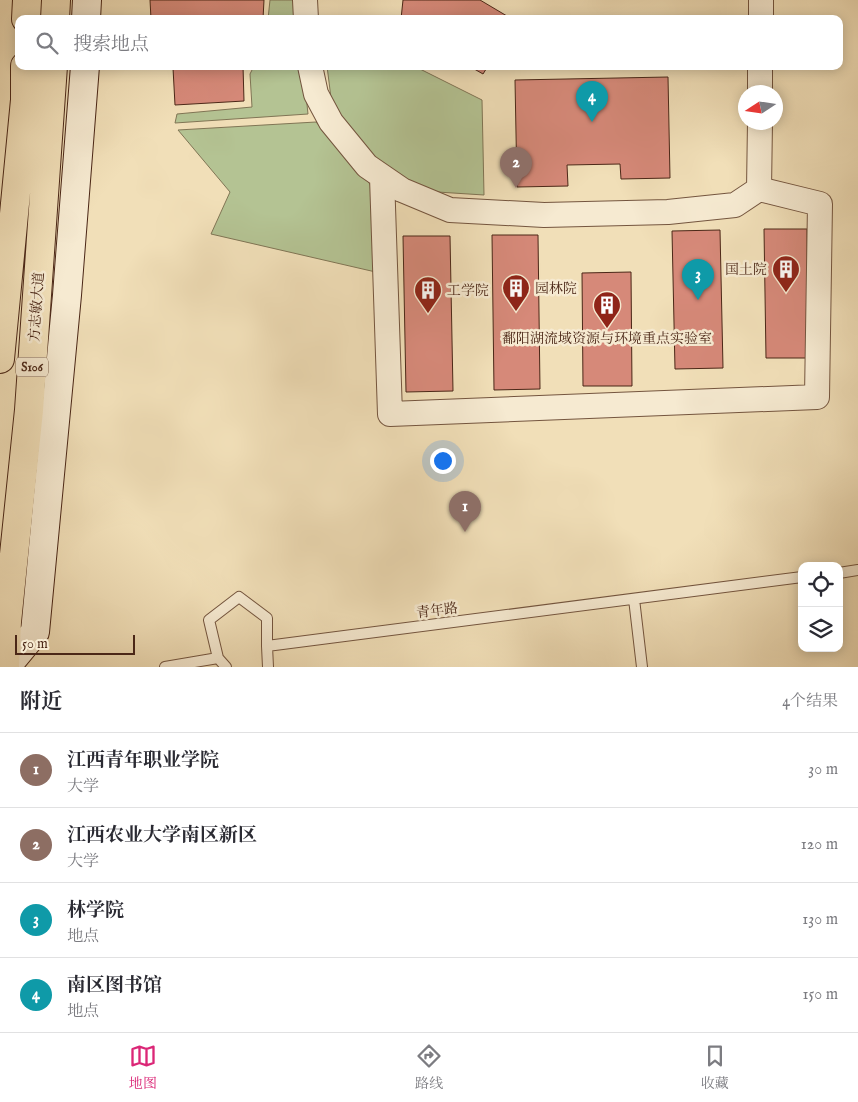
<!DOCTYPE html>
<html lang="zh">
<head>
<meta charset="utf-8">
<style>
  body { margin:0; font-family:"IM FELL English","Noto Serif SC",serif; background:#f2f2f3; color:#2b2b33 }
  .controls { position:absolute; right:15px; bottom:15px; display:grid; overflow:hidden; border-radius:10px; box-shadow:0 2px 12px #0003 }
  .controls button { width:45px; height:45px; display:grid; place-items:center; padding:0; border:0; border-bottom:1px solid #e1e1e2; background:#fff; color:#2b2b33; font:25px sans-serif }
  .compass { position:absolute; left:738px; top:85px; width:45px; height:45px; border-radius:50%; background:#fff; box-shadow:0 2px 12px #0003; rotate:258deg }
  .scale { position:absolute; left:15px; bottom:12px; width:120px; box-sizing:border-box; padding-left:5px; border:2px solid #4b2717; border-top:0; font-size:14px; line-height:18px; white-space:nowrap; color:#4b2717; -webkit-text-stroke:4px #f6ead1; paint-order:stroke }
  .you { position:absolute; left:442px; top:460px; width:18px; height:18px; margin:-12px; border:4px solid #fff; border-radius:50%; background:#1a73e8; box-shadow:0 0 0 8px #1a73e833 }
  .badge { display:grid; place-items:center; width:32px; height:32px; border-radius:50%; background:#db2777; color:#fff; font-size:16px; font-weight:700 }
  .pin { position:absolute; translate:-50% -41px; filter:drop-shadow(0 1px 2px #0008) }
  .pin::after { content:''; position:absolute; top:26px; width:18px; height:15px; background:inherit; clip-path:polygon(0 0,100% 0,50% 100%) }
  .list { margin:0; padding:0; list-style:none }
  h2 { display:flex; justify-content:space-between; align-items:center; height:65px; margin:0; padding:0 20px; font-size:21px }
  h2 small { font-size:16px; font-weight:400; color:#7c7c81 }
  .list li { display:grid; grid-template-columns:32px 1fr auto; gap:15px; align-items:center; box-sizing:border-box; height:75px; padding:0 20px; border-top:1px solid #e1e1e2 }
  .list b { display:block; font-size:19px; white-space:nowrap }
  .list p { margin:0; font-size:16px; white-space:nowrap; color:#7c7c81 }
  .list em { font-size:16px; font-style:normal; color:#7c7c81 }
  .icon { flex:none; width:28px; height:28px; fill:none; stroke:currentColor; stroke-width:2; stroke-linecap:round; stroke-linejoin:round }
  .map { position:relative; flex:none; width:858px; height:667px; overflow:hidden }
  .search { position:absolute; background:#fff; box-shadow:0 2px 12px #0003; left:15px; right:15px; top:15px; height:55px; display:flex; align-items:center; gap:12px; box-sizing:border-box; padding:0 18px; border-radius:10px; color:#7c7c81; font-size:19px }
  .sheet { height:365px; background:#fff }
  nav { display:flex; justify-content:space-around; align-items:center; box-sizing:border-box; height:70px; border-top:1px solid #e1e1e2; background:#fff; font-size:14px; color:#7c7c81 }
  nav a { display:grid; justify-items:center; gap:2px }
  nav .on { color:#db2777 }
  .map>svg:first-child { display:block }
</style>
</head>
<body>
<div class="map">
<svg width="858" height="667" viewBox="0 0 858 667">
  <rect width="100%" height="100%" fill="#f1dfb8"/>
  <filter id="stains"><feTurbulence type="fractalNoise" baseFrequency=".004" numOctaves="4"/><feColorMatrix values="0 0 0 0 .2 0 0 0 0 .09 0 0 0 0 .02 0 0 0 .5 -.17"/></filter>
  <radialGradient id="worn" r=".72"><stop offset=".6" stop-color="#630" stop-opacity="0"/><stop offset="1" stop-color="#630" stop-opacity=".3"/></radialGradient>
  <path fill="#b4c393" stroke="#807555" d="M270 0H297L298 19H268Z
    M254 66H303L308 114 175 123 177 114 252 107 250 74Z
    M327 66H414L482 100 484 195 422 191 369 158 332 106Z
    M316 122 375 190 380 273 211 234 230 192 178 130Z"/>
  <path fill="#d68979" stroke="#4b2717" d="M150 0H264L263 19H151Z
    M403 0H480L512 19H401Z
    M243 66 244 101 175 105 173 68 157 66Z
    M469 66H488L483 74Z
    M668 77 670 178 621 179 620 164 567 165 568 186 517 187 515 80Z
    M764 229H807L808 358H766Z
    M720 230 723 368 675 369 672 231Z
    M492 235H538L540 389 494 390Z
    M403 236H450L453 391 406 392Z
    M631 272 632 386H583L582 273Z"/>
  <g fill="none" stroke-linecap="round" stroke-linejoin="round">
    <g stroke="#74553f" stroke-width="12">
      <path id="service" d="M839 573 858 570
        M634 599 642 667
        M267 646 268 667
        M218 658 226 667
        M165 667 218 658 209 620 239 597 267 618V646L802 577"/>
    </g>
    <g stroke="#74553f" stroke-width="26">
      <path id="tertiary" d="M305 0 306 19
        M761 19V0
        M310 66 316 94 331 122 367 166 402 190 450 210 544 215 668 212 735 205 759 189 760 122
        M760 92V66
        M382 177 390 414 817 397 820 204 759 189"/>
    </g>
    <g stroke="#4b2717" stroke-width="30">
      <path id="secondary" d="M86 19 87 0
        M6 667 35 632 67 295 85 66"/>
    </g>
    <g stroke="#4b2717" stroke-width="30">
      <path id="primary" d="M26 19 27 0
        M55 19 56 0
        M0 359 25 100V66
        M5 667 7 622 29 410 53 66"/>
    </g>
    <use href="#service" stroke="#f6ead1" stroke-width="10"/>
    <use href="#tertiary" stroke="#f6ead1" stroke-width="24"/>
    <use href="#secondary" stroke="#f6ead1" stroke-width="28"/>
    <use href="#primary" stroke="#f1dfb8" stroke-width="28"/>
  </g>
  <defs>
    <g id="building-pin" transform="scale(1.4375)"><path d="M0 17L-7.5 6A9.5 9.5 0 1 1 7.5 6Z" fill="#8f2418" stroke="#f6ead1"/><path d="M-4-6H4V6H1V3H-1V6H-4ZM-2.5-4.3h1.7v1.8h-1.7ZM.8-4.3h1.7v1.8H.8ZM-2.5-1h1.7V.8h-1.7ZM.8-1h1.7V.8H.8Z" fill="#fff"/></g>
  </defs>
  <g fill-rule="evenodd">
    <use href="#building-pin" x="786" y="269"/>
    <use href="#building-pin" x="516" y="288"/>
    <use href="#building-pin" x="428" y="290"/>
    <use href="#building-pin" x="607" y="305"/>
  </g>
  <g text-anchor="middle" stroke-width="5" stroke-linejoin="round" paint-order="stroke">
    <rect fill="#f6ead1" stroke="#7e624f" stroke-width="1" x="16" y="357.5" width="32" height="19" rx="4"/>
    <g font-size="12" font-weight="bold" fill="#4b2717">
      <text x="32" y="371">S106</text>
    </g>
    <g font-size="14" fill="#4b2717" stroke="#f6ead1" text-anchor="start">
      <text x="767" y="274" text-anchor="end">国土院</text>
      <text x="535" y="293">园林院</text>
      <text x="447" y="295">工学院</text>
      <text x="607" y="343" text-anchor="middle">鄱阳湖流域资源与环境重点实验室</text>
    </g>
    <g font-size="14" fill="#4b2717" stroke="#f6ead1">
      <text transform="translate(36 307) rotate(-86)" y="5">方志敏大道</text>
      <text transform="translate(437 610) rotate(-7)" y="5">青年路</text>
    </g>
  </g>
  <rect width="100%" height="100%" filter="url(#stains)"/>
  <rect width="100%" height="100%" fill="url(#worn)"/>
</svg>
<div class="controls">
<button><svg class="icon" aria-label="locate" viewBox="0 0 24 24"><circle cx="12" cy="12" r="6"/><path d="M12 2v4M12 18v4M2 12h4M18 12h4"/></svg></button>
<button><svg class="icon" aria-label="layers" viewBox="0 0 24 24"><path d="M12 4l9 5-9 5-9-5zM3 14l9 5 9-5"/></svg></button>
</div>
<svg class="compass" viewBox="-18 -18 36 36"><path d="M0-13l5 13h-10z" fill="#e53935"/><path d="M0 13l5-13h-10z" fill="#7c7c81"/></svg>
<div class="scale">50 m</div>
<div class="you"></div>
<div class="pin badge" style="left:465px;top:532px;background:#8d6e63">1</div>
<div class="pin badge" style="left:516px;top:188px;background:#8d6e63">2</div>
<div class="pin badge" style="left:698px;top:300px;background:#0f9aa8">3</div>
<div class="pin badge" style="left:592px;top:122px;background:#0f9aa8">4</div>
<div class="search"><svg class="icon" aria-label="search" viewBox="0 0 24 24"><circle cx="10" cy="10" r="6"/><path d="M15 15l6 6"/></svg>搜索地点</div>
</div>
<section class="sheet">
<h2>附近<small>4个结果</small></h2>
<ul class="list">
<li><span class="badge" style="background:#8d6e63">1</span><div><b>江西青年职业学院</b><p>大学</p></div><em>30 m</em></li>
<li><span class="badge" style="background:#8d6e63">2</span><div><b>江西农业大学南区新区</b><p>大学</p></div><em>120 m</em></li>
<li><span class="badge" style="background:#0f9aa8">3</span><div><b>林学院</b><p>地点</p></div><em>130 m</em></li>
<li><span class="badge" style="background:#0f9aa8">4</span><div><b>南区图书馆</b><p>地点</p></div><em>150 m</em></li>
</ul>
</section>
<nav>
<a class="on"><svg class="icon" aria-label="map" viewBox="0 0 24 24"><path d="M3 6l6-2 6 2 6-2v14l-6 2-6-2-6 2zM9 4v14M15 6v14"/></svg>地图</a>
<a><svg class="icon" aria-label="directions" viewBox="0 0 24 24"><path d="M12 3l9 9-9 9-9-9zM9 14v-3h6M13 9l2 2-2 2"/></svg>路线</a>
<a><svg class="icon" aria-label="saved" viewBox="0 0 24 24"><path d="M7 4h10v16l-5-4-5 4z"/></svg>收藏</a>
</nav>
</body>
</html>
